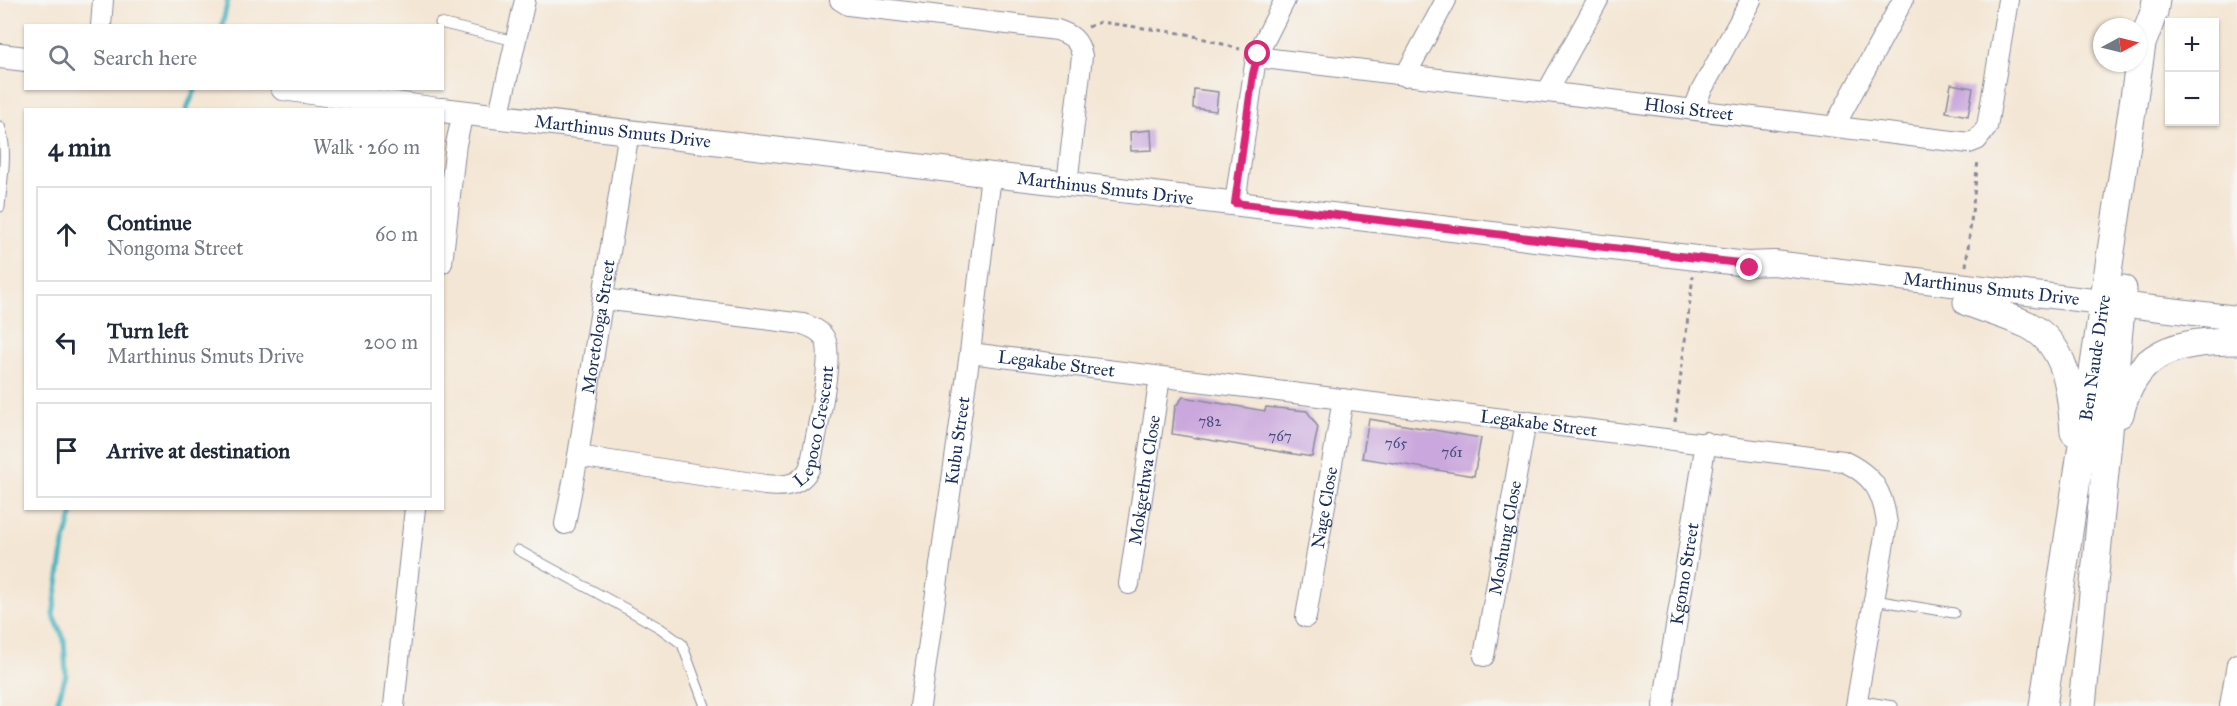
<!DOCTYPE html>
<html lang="en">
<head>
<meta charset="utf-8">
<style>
  body { margin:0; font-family:"IM FELL Great Primer",serif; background:#f6f6f7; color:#1f2937 }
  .controls { position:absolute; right:18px; top:18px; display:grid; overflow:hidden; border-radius:0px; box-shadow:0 2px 4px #0004 }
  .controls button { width:54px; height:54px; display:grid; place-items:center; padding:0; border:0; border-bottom:2px solid #e0e1e3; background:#fff; color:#1f2937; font:30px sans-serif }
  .compass { position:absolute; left:2093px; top:18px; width:54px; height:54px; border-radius:50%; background:#fff; box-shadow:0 2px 4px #0004; rotate:83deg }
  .stop { position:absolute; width:18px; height:18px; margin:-14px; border:4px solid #db2777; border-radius:50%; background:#fff }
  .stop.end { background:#db2777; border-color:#fff; box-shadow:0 2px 6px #0008 }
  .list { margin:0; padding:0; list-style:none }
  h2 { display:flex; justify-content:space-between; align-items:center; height:78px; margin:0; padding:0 24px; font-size:26px }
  h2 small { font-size:20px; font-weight:400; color:#747a83 }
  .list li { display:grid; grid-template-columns:39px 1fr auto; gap:18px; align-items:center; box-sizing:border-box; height:96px; margin:0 12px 12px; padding:0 12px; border:2px solid #e0e1e3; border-radius:0px }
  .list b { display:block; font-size:22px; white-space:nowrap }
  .list p { margin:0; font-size:20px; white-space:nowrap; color:#747a83 }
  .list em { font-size:20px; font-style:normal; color:#747a83 }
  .icon { flex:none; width:33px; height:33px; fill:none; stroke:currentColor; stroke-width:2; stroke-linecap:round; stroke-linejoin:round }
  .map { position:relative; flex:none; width:2237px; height:706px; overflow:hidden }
  .search { position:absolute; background:#fff; box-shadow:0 2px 4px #0004; left:24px; top:24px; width:420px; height:66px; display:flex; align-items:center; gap:15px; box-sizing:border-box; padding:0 21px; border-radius:0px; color:#747a83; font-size:22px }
  .panel { position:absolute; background:#fff; box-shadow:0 2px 4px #0004; left:24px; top:108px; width:420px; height:402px; border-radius:0px }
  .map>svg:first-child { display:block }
</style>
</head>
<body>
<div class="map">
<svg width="2237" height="706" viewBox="0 0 2237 706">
  <rect width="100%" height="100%" fill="#f6f6f2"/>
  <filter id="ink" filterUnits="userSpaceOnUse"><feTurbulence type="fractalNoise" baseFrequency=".0167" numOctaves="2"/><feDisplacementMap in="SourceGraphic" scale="12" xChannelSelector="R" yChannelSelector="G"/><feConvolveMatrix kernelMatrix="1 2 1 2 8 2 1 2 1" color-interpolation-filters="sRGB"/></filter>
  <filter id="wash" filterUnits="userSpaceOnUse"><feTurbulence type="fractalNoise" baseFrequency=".008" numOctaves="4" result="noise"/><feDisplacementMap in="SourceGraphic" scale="24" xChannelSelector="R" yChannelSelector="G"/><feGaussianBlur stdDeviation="1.35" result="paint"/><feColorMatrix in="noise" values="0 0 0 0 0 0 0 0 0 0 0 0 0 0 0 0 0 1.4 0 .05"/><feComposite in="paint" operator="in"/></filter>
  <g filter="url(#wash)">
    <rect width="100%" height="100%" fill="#f4e6d4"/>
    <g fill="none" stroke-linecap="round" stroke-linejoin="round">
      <path stroke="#46b4c1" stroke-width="5" d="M222 26 228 0
        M186 110 196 88
        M56 706 66 675 64 639 53 615 64 544 74 508"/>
    </g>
    <g id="blocks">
      <path fill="#caa7dd" d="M1951 84 1973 88 1968 116 1946 112Z
        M1194 89 1218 92 1216 111 1193 108Z
        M1151 130 1152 150 1131 151 1130 132Z
        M1183 397 1265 411 1266 407 1307 411 1318 427 1312 457 1172 434 1175 407Z
        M1369 419 1481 438 1474 476 1362 458Z"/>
    </g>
  </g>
  <g filter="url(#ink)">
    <use href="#blocks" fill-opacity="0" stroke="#888a99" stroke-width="1.5"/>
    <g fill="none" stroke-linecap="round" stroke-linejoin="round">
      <g stroke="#888a99" stroke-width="11">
        <path id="service" d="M440 23 515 41
          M0 126C9 150 2 181 0 207
          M518 550 630 611 660 628 682 644 705 706
          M1874 600 1954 613
          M1856 700 1893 706"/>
      </g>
      <g stroke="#888a99" stroke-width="22">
        <g id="minor">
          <path d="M840 0 848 5 1057 30C1072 35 1079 40 1082 56L1067 184"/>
          <path d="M101 26 103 0"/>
          <path id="s1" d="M1256 57 1969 143 1977 140 1987 127 2008 0"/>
          <path d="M1405 76 1446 0"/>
          <path d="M1547 92 1598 0"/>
          <path d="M1694 109 1701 91 1751 0"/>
          <path d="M498 118 525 0"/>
          <path d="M1835 125 1903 0"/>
          <path d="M1235 203 1256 57 1285 0"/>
          <path d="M442 263 456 144 463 113"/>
          <path id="s2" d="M970 353 1843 461C1873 475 1883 491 1887 524L1856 706"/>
          <path id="s3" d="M578 456 765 485C784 487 801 486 810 467 814 442 835 358 825 339 821 330 811 327 803 324L603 299"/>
          <path id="s4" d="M565 524 578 456 629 131"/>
          <path id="s5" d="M1129 584 1160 377"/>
          <path id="s6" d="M1306 617 1343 399"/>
          <path id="s7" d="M1484 656 1526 421"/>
          <path d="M394 706 415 508"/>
          <path id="s8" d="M920 706 970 353 991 175"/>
          <path id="s9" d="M1663 706 1706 442"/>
          <path d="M2230 706 2237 664"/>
        </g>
      </g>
      <g stroke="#888a99" stroke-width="26">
        <g id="tertiary">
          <path d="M0 56 26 59"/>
          <path d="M283 88 438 110"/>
          <path id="s10" d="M442 110 1747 264 1774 263 2237 318"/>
        </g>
      </g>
      <g stroke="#888a99" stroke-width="29">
        <g id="secondary">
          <path d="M1967 302C1987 310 2009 316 2028 325 2068 345 2071 393 2074 432"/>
          <path d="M2120 414C2135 350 2178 341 2237 341"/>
          <path id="s11" d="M2043 706 2142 44 2154 12 2156 0"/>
          <path d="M2082 706 2123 289"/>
        </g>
      </g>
      <path stroke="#888a99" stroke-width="3" stroke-dasharray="4.5 4.5" stroke-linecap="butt" d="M1088 27 1100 22 1187 34 1240 49
        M1966 266 1978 160
        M1675 422 1693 276"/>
      <use href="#service" stroke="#fff" stroke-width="9"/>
      <use href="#minor" stroke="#fff" stroke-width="20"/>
      <use href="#tertiary" stroke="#fff" stroke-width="24"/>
      <use href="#secondary" stroke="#fff" stroke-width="27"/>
    </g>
  </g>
  <g fill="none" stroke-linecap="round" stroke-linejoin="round" filter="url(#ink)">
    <path stroke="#db2777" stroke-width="8" d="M1258 54 1253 74 1235 203 1747 264 1750 268"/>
  </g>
  <g text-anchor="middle" stroke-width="6" stroke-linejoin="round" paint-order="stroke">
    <g font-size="15" fill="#474d7e">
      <text x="1210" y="426">782</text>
      <text x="1280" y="441">767</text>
      <text x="1396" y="448">765</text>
      <text x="1452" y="457">761</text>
    </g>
    <g font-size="18" fill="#1b2f5e" stroke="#f6f6f2">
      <text dy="6" stroke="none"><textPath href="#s1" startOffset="436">Hlosi Street</textPath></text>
      <text dy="6" stroke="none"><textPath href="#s10" startOffset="182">Marthinus Smuts Drive</textPath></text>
      <text dy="6" stroke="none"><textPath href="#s10" startOffset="668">Marthinus Smuts Drive</textPath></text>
      <text dy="6" stroke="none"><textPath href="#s10" startOffset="1560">Marthinus Smuts Drive</textPath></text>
      <text dy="6" stroke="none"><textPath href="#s4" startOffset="200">Moretologa Street</textPath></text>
      <text dy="6" stroke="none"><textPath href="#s11" startOffset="352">Ben Naude Drive</textPath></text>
      <text dy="6" stroke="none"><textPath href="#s2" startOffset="87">Legakabe Street</textPath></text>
      <text dy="6" stroke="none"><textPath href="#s3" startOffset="282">Lepoco Crescent</textPath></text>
      <text dy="6" stroke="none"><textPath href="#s2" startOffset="573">Legakabe Street</textPath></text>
      <text dy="6" stroke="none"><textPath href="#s8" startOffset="268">Kubu Street</textPath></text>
      <text dy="6" stroke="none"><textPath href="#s5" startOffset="105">Mokgethwa Close</textPath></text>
      <text dy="6" stroke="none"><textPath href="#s6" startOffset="111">Nage Close</textPath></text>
      <text dy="6" stroke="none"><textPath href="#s7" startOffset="120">Moshung Close</textPath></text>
      <text dy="6" stroke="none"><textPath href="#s9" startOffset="134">Kgomo Street</textPath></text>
    </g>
  </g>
</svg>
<div class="controls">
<button>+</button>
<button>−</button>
</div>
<svg class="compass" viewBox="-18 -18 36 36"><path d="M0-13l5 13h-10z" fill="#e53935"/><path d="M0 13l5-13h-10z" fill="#747a83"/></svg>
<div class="stop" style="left:1258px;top:54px"></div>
<div class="stop end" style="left:1750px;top:268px"></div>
<div class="search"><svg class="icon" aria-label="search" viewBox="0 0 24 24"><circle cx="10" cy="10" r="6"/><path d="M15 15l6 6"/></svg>Search here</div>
<section class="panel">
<h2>4 min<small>Walk · 260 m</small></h2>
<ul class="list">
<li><svg class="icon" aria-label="ahead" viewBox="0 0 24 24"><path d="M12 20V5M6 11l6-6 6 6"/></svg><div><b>Continue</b><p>Nongoma Street</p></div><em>60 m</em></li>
<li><svg class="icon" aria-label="left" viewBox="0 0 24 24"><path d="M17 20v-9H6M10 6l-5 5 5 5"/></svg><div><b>Turn left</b><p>Marthinus Smuts Drive</p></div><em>200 m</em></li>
<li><svg class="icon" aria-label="arrive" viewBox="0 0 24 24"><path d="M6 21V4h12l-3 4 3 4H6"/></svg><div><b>Arrive at destination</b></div></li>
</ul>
</section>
</div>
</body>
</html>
